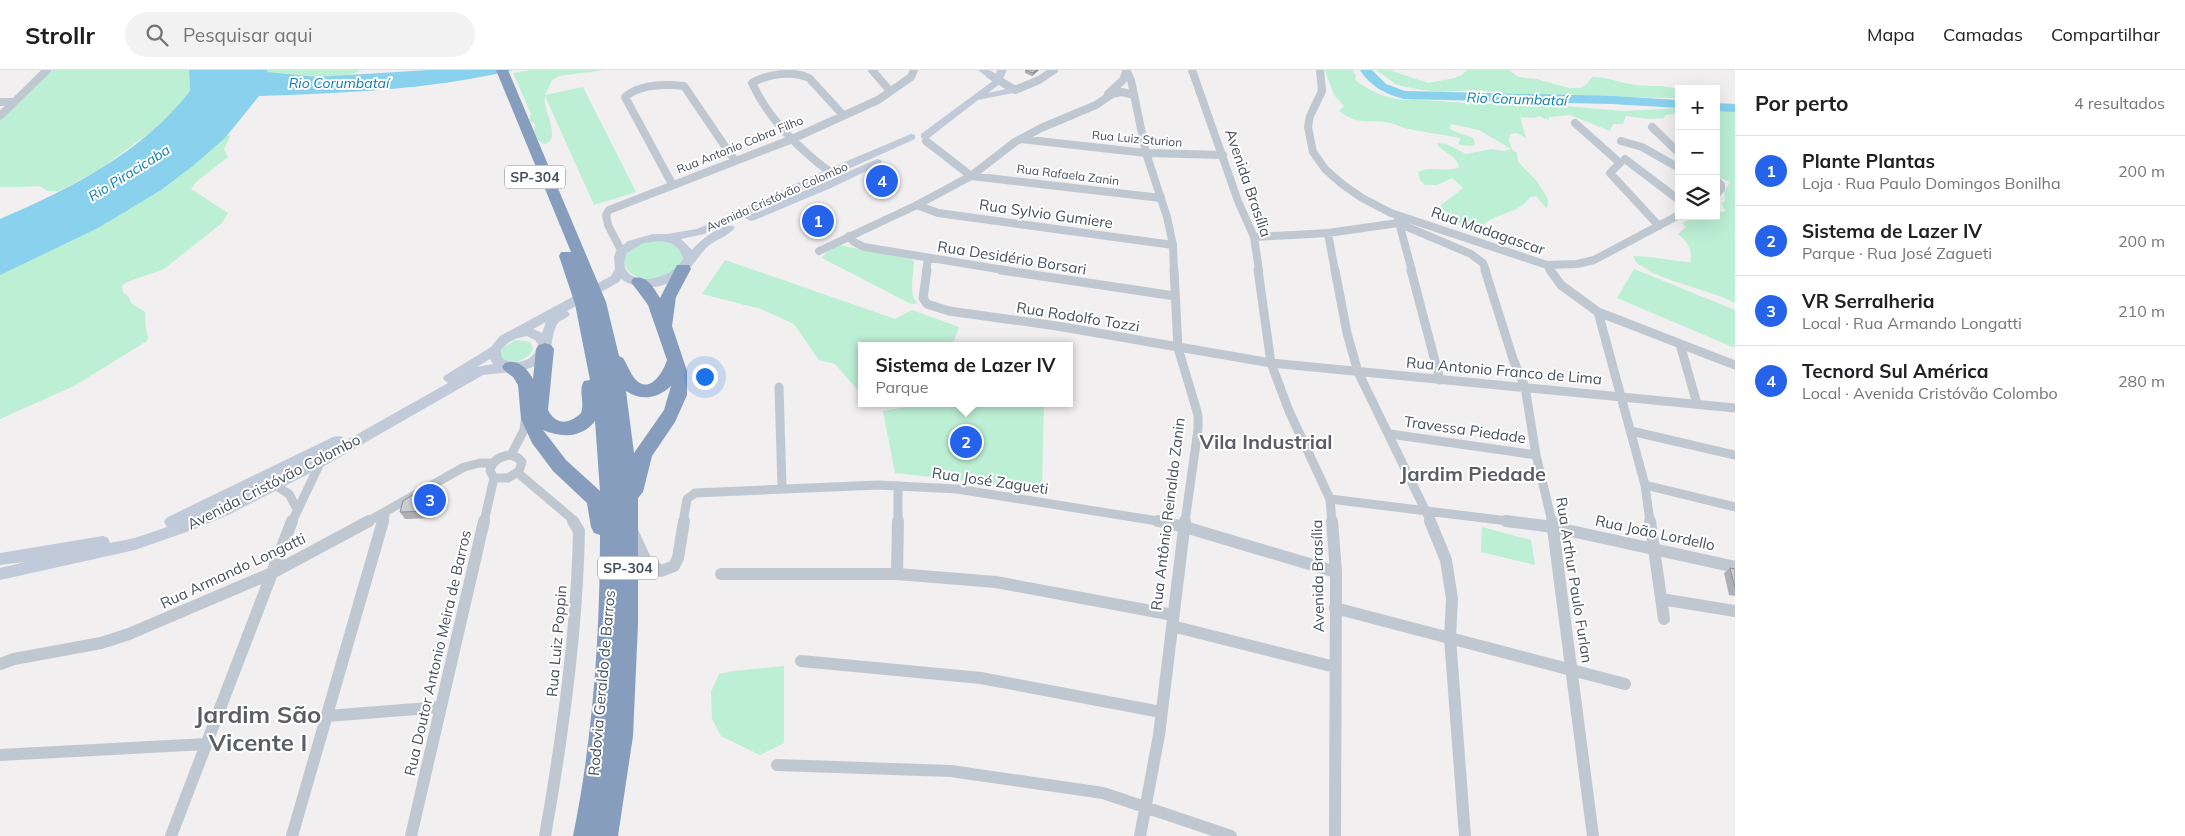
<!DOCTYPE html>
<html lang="pt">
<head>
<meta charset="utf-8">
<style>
  body { margin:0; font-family:Mulish,sans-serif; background:#f2f2f2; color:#202124 }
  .controls { position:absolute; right:15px; top:15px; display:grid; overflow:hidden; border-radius:0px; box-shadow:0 5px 20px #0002 }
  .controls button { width:45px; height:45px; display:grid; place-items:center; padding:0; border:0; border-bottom:1px solid #e0e0e0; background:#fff; color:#202124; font:25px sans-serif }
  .you { position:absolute; left:704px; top:306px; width:18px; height:18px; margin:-12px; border:4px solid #fff; border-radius:50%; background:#1a73e8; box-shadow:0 0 0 8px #1a73e833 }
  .badge { display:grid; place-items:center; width:32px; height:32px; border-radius:50%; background:#2563eb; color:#fff; font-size:16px; font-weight:700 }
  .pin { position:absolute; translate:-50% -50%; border:2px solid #fff; box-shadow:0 1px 5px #0006 }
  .popup { position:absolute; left:858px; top:272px; width:215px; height:65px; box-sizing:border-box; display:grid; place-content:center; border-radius:0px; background:#fff; filter:drop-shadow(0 1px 4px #0005); font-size:16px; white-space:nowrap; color:#757577 }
  .popup b { font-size:19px; color:#202124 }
  .popup::after { content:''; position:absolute; left:50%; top:100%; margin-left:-10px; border:10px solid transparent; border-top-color:#fff }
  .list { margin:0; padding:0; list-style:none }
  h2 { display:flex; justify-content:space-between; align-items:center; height:65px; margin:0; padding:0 20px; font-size:21px }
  h2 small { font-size:16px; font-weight:400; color:#757577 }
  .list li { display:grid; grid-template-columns:32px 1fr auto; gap:15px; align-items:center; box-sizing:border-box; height:70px; padding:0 20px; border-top:1px solid #e0e0e0 }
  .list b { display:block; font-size:19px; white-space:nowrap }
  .list p { margin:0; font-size:16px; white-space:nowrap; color:#757577 }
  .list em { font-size:16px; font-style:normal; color:#757577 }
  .icon { flex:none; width:28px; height:28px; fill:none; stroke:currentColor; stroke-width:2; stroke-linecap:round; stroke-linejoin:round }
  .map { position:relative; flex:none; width:1735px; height:766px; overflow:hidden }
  header { display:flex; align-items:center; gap:30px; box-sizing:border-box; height:70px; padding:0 25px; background:#fff; border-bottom:1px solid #e0e0e0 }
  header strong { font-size:24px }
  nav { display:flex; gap:28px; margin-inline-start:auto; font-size:18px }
  .search { width:350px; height:45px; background:#f2f2f2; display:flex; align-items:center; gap:12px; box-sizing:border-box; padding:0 18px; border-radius:28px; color:#757577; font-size:19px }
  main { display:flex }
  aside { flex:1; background:#fff }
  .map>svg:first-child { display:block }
</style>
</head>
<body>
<header>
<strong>Strollr</strong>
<div class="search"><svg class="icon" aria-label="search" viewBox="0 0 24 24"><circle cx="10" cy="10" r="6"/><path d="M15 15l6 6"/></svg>Pesquisar aqui</div>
<nav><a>Mapa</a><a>Camadas</a><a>Compartilhar</a></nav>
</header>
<main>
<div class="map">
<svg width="1735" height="766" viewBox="0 0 1735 766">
  <rect width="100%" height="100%" fill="#f1efef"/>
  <path fill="#bcefd4" d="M52 0H189L190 21 174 41 152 61 99 100 59 121H47L40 116C27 117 14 117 0 117V49Z
    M260 0H362C330 14 292 10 260 0Z
    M531 0H604L559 6 552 10 545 25 583 17 636 122 594 135 545 26C541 37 564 72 543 74L534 66 535 54 529 50 531 44 513 3Z
    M1325 0H1352L1356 5 1355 10C1369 21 1395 33 1413 29L1478 34 1529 33 1624 41 1679 38V43L1666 45 1664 48 1650 49 1626 46 1623 54H1613L1610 61 1570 45 1549 47V50L1538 46 1535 48 1520 47 1526 68 1517 63 1510 64 1509 70 1512 80 1517 83 1518 92 1536 110 1548 129V135L1546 138 1536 126 1530 127C1514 150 1484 140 1479 166L1473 157 1457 153 1441 142V135L1463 118 1452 108 1437 115H1425L1420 110 1418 102C1430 95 1446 103 1459 97 1457 84 1441 83 1437 73L1446 74 1466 84 1492 79 1503 81 1511 79 1479 60 1451 54 1450 58C1455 64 1467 64 1474 69L1475 74 1471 76 1460 75 1458 72 1461 69 1459 68C1441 64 1421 62 1405 58 1400 57 1396 54 1390 53 1368 48 1360 57 1339 41L1344 36 1334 25Z
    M1376 0H1389L1428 13 1455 8 1462 5 1467 0H1509L1518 7 1536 9 1569 18H1580L1586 15 1592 7C1608 7 1620 13 1635 15 1649 17 1666 14 1679 20V28L1535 26 1474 20 1440 22 1416 19 1397 15Z
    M1716 40 1735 41V233C1706 218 1665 213 1640 195 1636 193 1635 189 1633 186 1653 186 1671 191 1691 192 1692 179 1688 172 1678 164L1686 157 1682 153 1697 146H1716V143L1726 141 1721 133 1725 131 1724 122 1730 112 1716 106V94L1719 87 1716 84V57H1719L1716 54Z
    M231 65 224 79 228 87 196 112 191 119 228 143 222 153 164 199 127 212 122 216 123 222 129 227 131 233 145 242 146 260 148 267 147 271 74 316 0 349V196L222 67Z
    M651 170 669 171 682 179 683 192C680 195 676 201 672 203 636 225 597 184 651 170Z
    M838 175 911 189 914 192C914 204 908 224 917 233L915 234 909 233 822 188 830 178Z
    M725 190 895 249 912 240 959 257 952 276H862V325L835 294 819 290 794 254 761 239 702 224Z
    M1634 199 1735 240V278L1617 228Z
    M516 270 530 272 533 278 530 285 517 292 503 289 501 286 502 278Z
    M911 333H1044L1042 419 895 403 883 341 901 338Z
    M1482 457 1531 470 1535 495 1481 482Z
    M784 596V673L760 685 721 666 712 649 711 622 719 604 733 601Z"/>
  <path fill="#89d1ed" d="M189 0H267V2L316 7 429 0H513C430 20 344 23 259 26L225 68 194 95 161 120 98 158 0 205V149C70 119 143 82 190 21Z"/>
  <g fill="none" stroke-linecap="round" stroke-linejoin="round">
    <path fill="#89d1ed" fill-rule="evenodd" d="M1360 0H1372L1386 14 1405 21 1612 26 1679 30V38L1612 34 1404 29C1385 24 1371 17 1360 0Z
      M1716 33 1735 34V42L1716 41Z"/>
    <path stroke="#bfc8d1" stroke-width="8" d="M872 0 890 21
      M1126 0 1131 10 1146 83 1167 147 1173 175 1174 201
      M1192 0 1238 131 1254 167 1259 201
      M1320 0 1322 21 1310 46 1308 57 1313 82 1325 99 1342 114 1362 128 1391 143 1547 195 1577 194 1594 190 1679 145
      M990 5 1015 20 1039 10 1054 0
      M1108 24 1123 10 1127 0
      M0 32H14
      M0 46 47 0
      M1575 53 1620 93 1610 103 1659 156
      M1652 57 1679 83
      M1021 69 1146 83 1223 85
      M926 71 971 106
      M1621 71 1642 77 1679 98
      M1625 89 1679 130
      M830 102C798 78 769 50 752 13 767 4 793 0 809 8L843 45
      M971 106 1161 128
      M1716 110 1721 115V119L1716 125
      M672 114 625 27C640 14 665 14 684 16L735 91
      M917 135 938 143 1173 175
      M1398 149 1412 201
      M1328 163 1335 201
      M849 166 854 172 864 177 1010 201
      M1254 167 1328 163 1398 153 1471 184 1483 193 1486 201
      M819 181 917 135 971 106 1015 72 1041 58 1096 35 1112 24 1122 22 1134 25
      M622 182 608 155 606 145 609 140 790 70 878 30 911 7 914 0
      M1547 195 1551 201
      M926 201 928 189"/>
    <path stroke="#bfc8d1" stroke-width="9" d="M927 200 923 228 927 234 949 241 1057 256 1271 293 1735 338
      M1001 200 1175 226
      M1174 200 1178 278 1198 345V359L1185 452
      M1258 200 1271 293 1289 341 1330 429 1332 452
      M1335 200 1347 263 1358 302 1431 452
      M1411 200 1440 310
      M1485 200 1513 289 1525 317 1536 385 1552 452
      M1550 200 1561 215 1598 242 1735 295
      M1598 242 1645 415 1650 452
      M1680 274 1697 334
      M779 317 782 418
      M1631 361 1735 385
      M1390 364 1536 385
      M511 385 518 388 522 392 519 401 508 408H494L490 401C492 390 500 386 511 385Z
      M511 385 524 360 526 344
      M518 403 570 447 573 452
      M275 415 289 424 297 439
      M1645 415 1735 437
      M1330 429 1516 452
      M292 452 321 391
      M367 452 464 397 480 393H492
      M383 452 386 442
      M484 452 494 408
      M683 452 687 429 695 423 878 415 957 419 1164 452
      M898 452V416"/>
    <path stroke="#bfc8d1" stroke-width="12" d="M1158 451 1185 457 1336 502
      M1332 451 1336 502 1335 766
      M1430 451 1446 490 1452 529 1450 568 1465 766
      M1506 451 1553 457 1735 497
      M1552 451 1593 766
      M1650 451 1664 549
      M633 463 646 491 661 501 674 496 678 488 684 451
      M721 504H897L996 512 1173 545
      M897 504 898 451
      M1661 529 1735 541
      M1335 538 1625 614
      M1172 556 1335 597
      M801 591 981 608 1161 642
      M0 594 14 589 101 573 129 564 272 503 369 451
      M327 646 441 637
      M0 685 206 674
      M777 695 951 701 1103 723 1231 766
      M171 766 292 451
      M292 766 383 451
      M411 766 484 451
      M545 766C563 665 577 564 579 461L573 451
      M1140 766 1159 665 1185 451"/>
    <path fill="#c1cad8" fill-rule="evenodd" d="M978 0H989L995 5 993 7H987Z
      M997 0H1007L1001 13 988 23 1015 17 1020 20 1018 22 978 30 929 68H921V64L994 10Z
      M911 64 915 65V69L704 164 681 169 692 180C699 171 721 153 733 156L735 158C727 167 714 170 706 178 698 187 692 197 683 205 666 219 639 222 621 209L619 212 567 241 570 244C567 249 561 249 558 253 552 261 553 274 549 282 540 304 503 302 483 305L326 395 228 445 195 459 135 480 0 510V498L25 492 0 495V483L103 466 108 468 110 473 135 468 167 457 164 452 166 448 333 367 338 366 343 367 345 371 448 313 443 309 444 306 491 277 500 266 611 206 615 199 614 187 616 181 628 171 653 164H667L697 159 826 100ZM659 171C672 172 680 176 683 189 667 217 612 216 627 183L643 173ZM546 252 542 263 533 259ZM527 266 535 270 538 274C535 292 516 296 502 288L501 280C508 271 516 268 527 266ZM490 289 493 294 477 297Z
      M877 89 881 90V94L831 118 755 150 751 151 745 148 747 146Z"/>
    <path fill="#869dbe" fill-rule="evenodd" d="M496 0H508L606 232 619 286 623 288C627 294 630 303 635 309 649 325 663 303 667 290L648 235 631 212 633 208C647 205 653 217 660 228L677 195H689L691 199 676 227 672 256 687 301V325L675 352 652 386 643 422 638 428V554L633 666 618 766H573C593 668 600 565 600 465L594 463 591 457 587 433 553 401 532 373 521 349 518 315 513 307 505 301 502 297 505 293C518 289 527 298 533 309L536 279 539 275 545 273 551 275 554 279 548 340C556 356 570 354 581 343 585 332 578 321 584 311L590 310 575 234 559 186 561 182H571ZM671 316 664 340 634 383 626 321C641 331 657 329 671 316ZM595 351 600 421 566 390 543 360C562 368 582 368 595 351Z"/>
  </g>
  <path fill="#afb0b5" d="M1025 0H1039L1032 6 1025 3Z
    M439 414 443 421 435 448 405 449 400 442Z
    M1730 498 1735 499V526L1729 525 1724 503Z"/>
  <path fill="#8e9094" d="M1036 0H1039L1032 6 1033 3Z
    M439 414 443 421 435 448 430 441Z"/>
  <path fill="#cbcdd3" stroke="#8e9094" d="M1025 0H1036L1033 3Z
    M439 414 430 441 400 442 403 431 428 415Z
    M1730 498 1735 499V518Z"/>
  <g text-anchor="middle" stroke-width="4" stroke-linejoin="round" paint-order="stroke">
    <g font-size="12" fill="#46505c" stroke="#fff">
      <text transform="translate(1137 69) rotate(5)" y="4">Rua Luiz Sturion</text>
      <text transform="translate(740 75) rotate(-22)" y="4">Rua Antonio Cobra Filho</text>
      <text transform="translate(1068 105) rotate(7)" y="4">Rua Rafaela Zanin</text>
      <text transform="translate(777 127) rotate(-24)" y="4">Avenida Cristóvão Colombo</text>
    </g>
    <g font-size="14" font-style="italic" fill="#0b7eab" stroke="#fff">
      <text x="339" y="18">Rio Corumbataí</text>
      <text transform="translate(1517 29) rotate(2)" y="5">Rio Corumbataí</text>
      <text transform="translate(129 103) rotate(-32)" y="5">Rio Piracicaba</text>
    </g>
    <g fill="#fff" stroke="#7e848d" stroke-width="1">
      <rect x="505" y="95.5" width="60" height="23" rx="4"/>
      <rect x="598" y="486.5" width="60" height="23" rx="4"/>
    </g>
    <g font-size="14" font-weight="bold" fill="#46505c">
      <text x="535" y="112">SP-304</text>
      <text x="628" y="503">SP-304</text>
    </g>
    <g font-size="15" fill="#46505c" stroke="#fff">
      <text transform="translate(1248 113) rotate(71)" y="5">Avenida Brasília</text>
      <text transform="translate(1046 144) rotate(8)" y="5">Rua Sylvio Gumiere</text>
      <text transform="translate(1488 161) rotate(19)" y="5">Rua Madagascar</text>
      <text transform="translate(1012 188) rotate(9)" y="5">Rua Desidério Borsari</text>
      <text transform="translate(1078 247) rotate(9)" y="5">Rua Rodolfo Tozzi</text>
      <text transform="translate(1504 301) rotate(5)" y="5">Rua Antonio Franco de Lima</text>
      <text transform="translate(1465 360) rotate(8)" y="5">Travessa Piedade</text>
      <text transform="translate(990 411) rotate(8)" y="5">Rua José Zagueti</text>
      <text transform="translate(274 412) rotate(-27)" y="5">Avenida Cristóvão Colombo</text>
      <text transform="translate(1168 444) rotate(-83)" y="5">Rua Antônio Reinaldo Zanin</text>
      <text transform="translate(1655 463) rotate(12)" y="5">Rua João Lordello</text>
      <text transform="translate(233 501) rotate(-25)" y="5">Rua Armando Longatti</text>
      <text transform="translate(1318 506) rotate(-91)" y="5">Avenida Brasília</text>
      <text transform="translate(1574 510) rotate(81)" y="5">Rua Arthur Paulo Furlan</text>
      <text transform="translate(557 571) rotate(-85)" y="5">Rua Luiz Poppin</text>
      <text transform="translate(438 583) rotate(-77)" y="5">Rua Doutor Antonio Meira de Barros</text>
      <text transform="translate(602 613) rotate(-85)" y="5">Rodovia Geraldo de Barros</text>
    </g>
    <g font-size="20" font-weight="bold" fill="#5b5e64" stroke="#fff">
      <text x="1266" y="379">Vila Industrial</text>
      <text x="1473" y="411">Jardim Piedade</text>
    </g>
    <g font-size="24" font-weight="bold" fill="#5b5e64" stroke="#fff">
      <text x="258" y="653">Jardim São<tspan x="258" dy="28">Vicente I</tspan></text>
    </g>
  </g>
</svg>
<div class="controls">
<button>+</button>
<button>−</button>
<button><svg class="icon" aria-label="layers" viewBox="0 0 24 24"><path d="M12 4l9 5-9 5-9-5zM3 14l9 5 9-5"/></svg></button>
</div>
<div class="you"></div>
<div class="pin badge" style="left:818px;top:151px">1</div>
<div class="pin badge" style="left:966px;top:372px">2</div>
<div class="popup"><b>Sistema de Lazer IV</b>Parque</div>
<div class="pin badge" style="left:430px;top:430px">3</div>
<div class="pin badge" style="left:882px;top:111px">4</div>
</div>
<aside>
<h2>Por perto<small>4 resultados</small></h2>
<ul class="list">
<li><span class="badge">1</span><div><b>Plante Plantas</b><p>Loja · Rua Paulo Domingos Bonilha</p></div><em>200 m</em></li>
<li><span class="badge">2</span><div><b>Sistema de Lazer IV</b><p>Parque · Rua José Zagueti</p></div><em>200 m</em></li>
<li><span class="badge">3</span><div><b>VR Serralheria</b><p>Local · Rua Armando Longatti</p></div><em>210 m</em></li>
<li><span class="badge">4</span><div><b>Tecnord Sul América</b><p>Local · Avenida Cristóvão Colombo</p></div><em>280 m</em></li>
</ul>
</aside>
</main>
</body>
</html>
